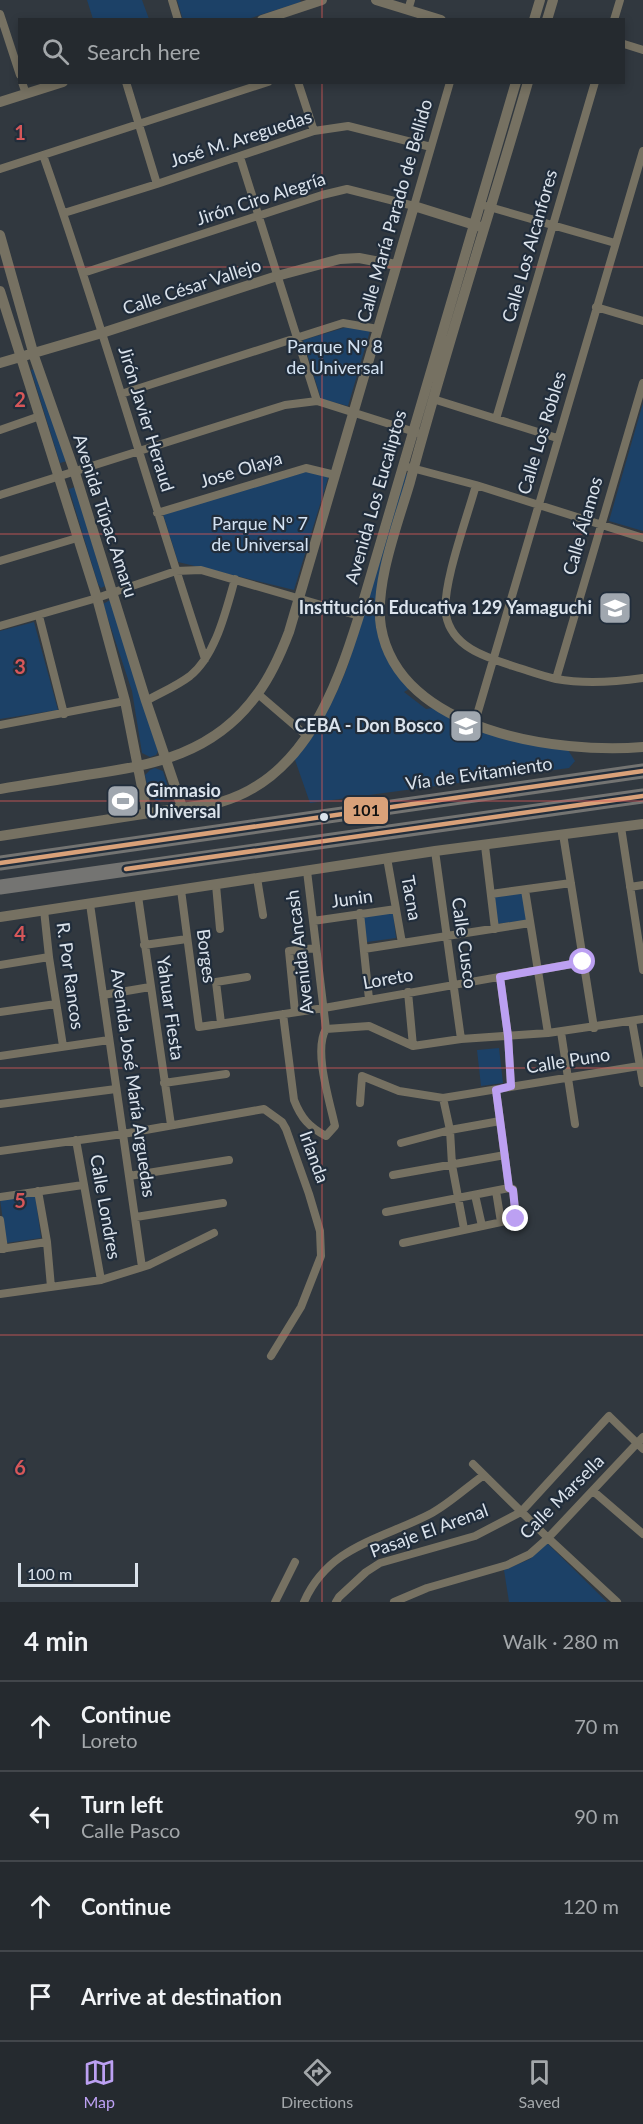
<!DOCTYPE html>
<html lang="en">
<head>
<meta charset="utf-8">
<style>
  body { margin:0; font-family:Lato,sans-serif; background:#2d3237; color:#f1f3f6 }
  .scale { position:absolute; left:18px; bottom:15px; width:120px; box-sizing:border-box; padding-left:6px; border:3px solid #dbe3ec; border-top:0; font-size:16px; line-height:21px; white-space:nowrap; color:#dbe3ec; -webkit-text-stroke:4px #212d3b; paint-order:stroke }
  .stop { position:absolute; width:18px; height:18px; margin:-14px; border:4px solid #bca0f2; border-radius:50%; background:#fff }
  .stop.end { background:#bca0f2; border-color:#fff; box-shadow:0 2px 6px #0008 }
  .list { margin:0; padding:0; list-style:none }
  h2 { display:flex; justify-content:space-between; align-items:center; height:78px; margin:0; padding:0 24px; font-size:26px }
  h2 small { font-size:20px; font-weight:400; color:#a3a7aa }
  .list li { display:grid; grid-template-columns:39px 1fr auto; gap:18px; align-items:center; box-sizing:border-box; height:90px; padding:0 24px; border-top:2px solid #42464b }
  .list b { display:block; font-size:22px; white-space:nowrap }
  .list p { margin:0; font-size:20px; white-space:nowrap; color:#a3a7aa }
  .list em { font-size:20px; font-style:normal; color:#a3a7aa }
  .icon { flex:none; width:33px; height:33px; fill:none; stroke:currentColor; stroke-width:2; stroke-linecap:round; stroke-linejoin:round }
  .map { position:relative; flex:none; width:643px; height:1602px; overflow:hidden }
  .search { position:absolute; background:#252a2f; box-shadow:0 3px 9px #0003; left:18px; right:18px; top:18px; height:66px; display:flex; align-items:center; gap:15px; box-sizing:border-box; padding:0 21px; border-radius:0px; color:#a3a7aa; font-size:22px }
  .sheet { height:438px; background:#252a2f }
  nav { display:flex; justify-content:space-around; align-items:center; box-sizing:border-box; height:84px; border-top:2px solid #42464b; background:#252a2f; font-size:16px; color:#a3a7aa }
  nav a { display:grid; justify-items:center; gap:3px }
  nav .on { color:#bca0f2 }
  .map>svg:first-child { display:block }
</style>
</head>
<body>
<div class="map">
<svg width="643" height="1602" viewBox="0 0 643 1602">
  <rect width="100%" height="100%" fill="#31383f"/>
  <path fill="#1c4167" d="M87 0H142L149 19H93Z
    M177 0H300L301 2 248 19 183 20Z
    M347 327 370 331 348 406 321 399 303 340Z
    M37 368 67 461 60 463 31 370Z
    M643 403V531L609 521Z
    M311 470 329 475 294 590 178 562 163 514Z
    M405 474H407L389 543 379 633C385 655 396 671 409 689L404 692 426 709 433 708 568 750 575 761 569 768 310 803 294 757C319 728 334 702 348 665Z
    M75 487 105 586 101 588 98 584 69 489Z
    M110 600 158 751 156 755 150 757 142 753 132 691 103 604Z
    M34 622 58 710 0 719V631Z
    M155 768 163 771 170 793C166 799 162 802 155 800L148 789 145 775 150 770Z
    M523 893 528 920 496 924 493 897Z
    M393 912 396 938 367 942 363 916Z
    M499 1048 503 1083 481 1086 477 1050Z
    M35 1193 41 1238 6 1243 0 1199Z
    M547 1543 607 1602H509L504 1570 530 1559Z"/>
  <g fill="none" stroke-linecap="round" stroke-linejoin="round">
    <path stroke="#767162" stroke-width="8" d="M172 0 178 20
      M408 10 411 0
      M0 14 20 75
      M614 20 620 0
      M624 44 643 50
      M22 82 26 94
      M126 82 157 184
      M298 82 314 131
      M43 155C102 322 149 491 205 659
      M240 157 317 401
      M0 169 268 82
      M486 206 615 243
      M64 213 157 184 314 131 348 126 431 147
      M83 273 322 195 347 189 414 206 450 82
      M596 307 643 321
      M121 394 343 323 378 329
      M433 399 557 438
      M496 419 595 82
      M0 430 40 416
      M408 467 476 485 643 538
      M476 485C468 515 441 587 446 615 452 648 488 658 516 667 529 671 542 676 556 679 584 684 615 682 643 678
      M0 495 285 405 317 401 418 433
      M157 513 306 468 335 475
      M0 561 77 538
      M39 616 64 714
      M0 626 97 598 176 571 201 570 359 616
      M556 679 643 383
      M258 694 307 736
      M146 701C160 693 177 686 190 676 216 655 226 610 235 579
      M0 725 125 701
      M474 725 643 151
      M621 827 643 970
      M563 834 594 1028
      M485 846 495 929
      M435 851 461 1039
      M387 858 402 943
      M307 871 326 1029
      M257 878 263 915
      M216 885 220 929
      M630 887 643 885
      M181 890 199 1027 324 1008 583 962
      M525 890 548 1033
      M491 894 571 883
      M138 896 171 1125
      M90 904 142 1267
      M44 910 49 957 63 1046
      M360 913 369 999
      M313 921 396 909
      M144 945 187 939
      M364 949 530 923
      M0 965 49 957
      M500 977 508 1036 511 1086
      M408 992 413 1046
      M103 995 150 987
      M0 1012 56 1004
      M295 1012 289 951 316 948
      M283 1014 294 1100C301 1118 309 1127 326 1136L335 1126C330 1102 313 1050 326 1029
      M632 1021 643 1083
      M221 1023 216 982 247 977
      M326 1029 369 1026 413 1046 461 1039 548 1033 643 1019
      M561 1032 575 1124
      M0 1056 109 1040
      M164 1083 226 1074
      M443 1098 450 1130 452 1165 464 1229
      M360 1103 362 1076 399 1091 443 1098 639 1066
      M0 1104 116 1089
      M76 1140 101 1280
      M401 1143 450 1130 500 1121
      M0 1151 123 1134 264 1109 282 1122 286 1129 309 1194 320 1231 321 1256 301 1307 271 1356
      M393 1175 505 1155
      M129 1176 229 1160
      M38 1191 47 1242 51 1287
      M496 1191 501 1222
      M475 1195 482 1226
      M0 1197 83 1185
      M386 1212 509 1188
      M136 1217 223 1203
      M0 1220 4 1249
      M403 1243 516 1219 513 1189 509 1188 496 1090
      M0 1249 47 1242
      M0 1294 101 1280 149 1265 214 1233
      M473 1464 548 1538 617 1602
      M593 1491 643 1534
      M275 1602 295 1562
      M304 1602C329 1545 383 1539 432 1513 450 1503 467 1487 484 1475
      M336 1602 339 1597 366 1572 380 1563 475 1536 521 1512 609 1416 643 1449
      M394 1602 427 1588 507 1565 530 1554 548 1538 643 1437"/>
    <path stroke="#767162" stroke-width="10" d="M376 0 441 20
      M262 20 322 0
      M534 20 540 0
      M547 20 553 0
      M528 82C489 216 446 348 410 482 398 523 374 585 381 627 399 732 558 754 643 747
      M0 102 63 82
      M0 235 35 359 75 473 146 701 182 807
      M0 291 97 598 125 701 147 813
      M0 363 102 333 277 276 340 259 359 258 396 265
      M0 789C29 784 57 780 86 775 154 765 215 754 258 693 272 674 281 653 289 632L414 206 481 227
      M0 836 221 802C304 778 336 690 359 616L516 82
      M0 917 435 851 643 824"/>
    <path stroke="#747472" stroke-width="15" d="M0 863 643 771
      M0 887 643 796"/>
    <g stroke="#212d3b" stroke-width="9">
      <path id="bus-1" d="M0 863 643 771
        M126 869 643 796"/>
    </g>
    <use href="#bus-1" stroke="#d9a179" stroke-width="4.5"/>
  </g>
  <g fill="none" stroke-linecap="round" stroke-linejoin="round">
    <path stroke="#bca0f2" stroke-width="8" d="M516 1219 513 1190 509 1188 496 1090 511 1086 508 1036 500 977 583 962"/>
  </g>
  <path fill="none" stroke="#d75759" stroke-width="1.5" stroke-opacity="0.55" d="M322 0V20M322 82V1602M0 267H643M0 534H643M0 801H643M0 1068H643M0 1335H643"/>
  <defs>
    <g id="school-square" transform="scale(1.725)"><rect x="-9" y="-9" width="18" height="18" rx="4" fill="#a0a7af" stroke="#212d3b"/><path d="M0-5L7-2L0 1L-7-2ZM-4 1L0 2.5L4 1V4Q0 6-4 4Z" fill="#fff"/></g>
    <g id="stadium-square" transform="scale(1.725)"><rect x="-9" y="-9" width="18" height="18" rx="4" fill="#a0a7af" stroke="#212d3b"/><path d="M0-5a6.5 5 0 1 0 0 10a6.5 5 0 1 0 0-10ZM-3.5-1.8h7v3.6h-7Z" fill="#fff"/></g>
  </defs>
  <g fill-rule="evenodd">
    <use href="#school-square" x="615" y="608"/>
    <use href="#school-square" x="466" y="726"/>
    <use href="#stadium-square" x="123" y="801"/>
  </g>
  <circle fill="#dbe3ec" stroke="#212d3b" stroke-width="2" cx="324" cy="817" r="5"/>
  <g text-anchor="middle" stroke-width="4.5" stroke-linejoin="round" paint-order="stroke">
    <g font-size="18" fill="#dbe3ec" stroke="#212d3b">
      <text transform="translate(241 139) rotate(-18)" y="6">José M. Areguedas</text>
      <text transform="translate(261 199) rotate(-18)" y="6">Jirón Ciro Alegría</text>
      <text transform="translate(395 211) rotate(-74)" y="6">Calle María Parado de Bellido</text>
      <text transform="translate(530 246) rotate(-74)" y="6">Calle Los Alcanfores</text>
      <text transform="translate(192 287) rotate(-18)" y="6">Calle César Vallejo</text>
      <text transform="translate(146 419) rotate(73)" y="6">Jirón Javier Heraud</text>
      <text transform="translate(542 433) rotate(-73)" y="6">Calle Los Robles</text>
      <text transform="translate(241 470) rotate(-17)" y="6">Jose Olaya</text>
      <text transform="translate(376 497) rotate(-74)" y="6">Avenida Los Eucaliptos</text>
      <text transform="translate(105 516) rotate(72)" y="6">Avenida Túpac Amaru</text>
      <text transform="translate(583 526) rotate(-74)" y="6">Calle Álamos</text>
      <text transform="translate(479 774) rotate(-8)" y="6">Vía de Evitamiento</text>
      <text transform="translate(411 898) rotate(80)" y="6">Tacna</text>
      <text transform="translate(352 899) rotate(-8)" y="6">Junin</text>
      <text transform="translate(464 943) rotate(82)" y="6">Calle Cusco</text>
      <text transform="translate(300 952) rotate(-97)" y="6">Avenida Ancash</text>
      <text transform="translate(206 956) rotate(83)" y="6">Borges</text>
      <text transform="translate(70 976) rotate(82)" y="6">R. Por Rancos</text>
      <text transform="translate(388 979) rotate(-10)" y="6">Loreto</text>
      <text transform="translate(170 1008) rotate(82)" y="6">Yahuar Fiesta</text>
      <text transform="translate(568 1061) rotate(-9)" y="6">Calle Puno</text>
      <text transform="translate(133 1083) rotate(82)" y="6">Avenida José María Arguedas</text>
      <text transform="translate(314 1157) rotate(70)" y="6">Irlanda</text>
      <text transform="translate(105 1207) rotate(80)" y="6">Calle Londres</text>
      <text transform="translate(562 1497) rotate(-45)" y="6">Calle Marsella</text>
      <text transform="translate(429 1531) rotate(-20)" y="6">Pasaje El Arenal</text>
    </g>
    <g font-size="18" fill="#d3e2f2" stroke="#212d3b">
      <text x="335" y="353">Parque Nº 8<tspan x="335" dy="21">de Universal</tspan></text>
      <text x="260" y="530">Parque Nº 7<tspan x="260" dy="21">de Universal</tspan></text>
    </g>
    <g font-size="18" font-weight="bold" fill="#dbe3ec" stroke="#212d3b" text-anchor="end">
      <text x="592" y="614">Institución Educativa 129 Yamaguchi</text>
      <text x="443" y="732">CEBA - Don Bosco</text>
      <text x="146" y="797" text-anchor="start">Gimnasio<tspan x="146" dy="21">Universal</tspan></text>
    </g>
  </g>
  <g font-size="20" text-anchor="middle" font-weight="bold" fill="#d75759" stroke="#212d3b" stroke-width="4.5" stroke-linejoin="round" paint-order="stroke">
    <text x="20" y="140">1</text>
    <text x="20" y="407">2</text>
    <text x="20" y="674">3</text>
    <text x="20" y="941">4</text>
    <text x="20" y="1208">5</text>
    <text x="20" y="1475">6</text>
  </g>
  <rect stroke="#212d3b" stroke-width="2" x="343" y="796" width="46" height="29" rx="6" fill="#d9a179"/>
  <g font-size="16" text-anchor="middle" font-weight="bold" fill="#111">
    <text x="366" y="816">101</text>
  </g>
</svg>
<div class="scale">100 m</div>
<div class="stop" style="left:583px;top:962px"></div>
<div class="stop end" style="left:516px;top:1219px"></div>
<div class="search"><svg class="icon" aria-label="search" viewBox="0 0 24 24"><circle cx="10" cy="10" r="6"/><path d="M15 15l6 6"/></svg>Search here</div>
</div>
<section class="sheet">
<h2>4 min<small>Walk · 280 m</small></h2>
<ul class="list">
<li><svg class="icon" aria-label="ahead" viewBox="0 0 24 24"><path d="M12 20V5M6 11l6-6 6 6"/></svg><div><b>Continue</b><p>Loreto</p></div><em>70 m</em></li>
<li><svg class="icon" aria-label="left" viewBox="0 0 24 24"><path d="M17 20v-9H6M10 6l-5 5 5 5"/></svg><div><b>Turn left</b><p>Calle Pasco</p></div><em>90 m</em></li>
<li><svg class="icon" aria-label="ahead" viewBox="0 0 24 24"><path d="M12 20V5M6 11l6-6 6 6"/></svg><div><b>Continue</b></div><em>120 m</em></li>
<li><svg class="icon" aria-label="arrive" viewBox="0 0 24 24"><path d="M6 21V4h12l-3 4 3 4H6"/></svg><div><b>Arrive at destination</b></div></li>
</ul>
</section>
<nav>
<a class="on"><svg class="icon" aria-label="map" viewBox="0 0 24 24"><path d="M3 6l6-2 6 2 6-2v14l-6 2-6-2-6 2zM9 4v14M15 6v14"/></svg>Map</a>
<a><svg class="icon" aria-label="directions" viewBox="0 0 24 24"><path d="M12 3l9 9-9 9-9-9zM9 14v-3h6M13 9l2 2-2 2"/></svg>Directions</a>
<a><svg class="icon" aria-label="saved" viewBox="0 0 24 24"><path d="M7 4h10v16l-5-4-5 4z"/></svg>Saved</a>
</nav>
</body>
</html>
